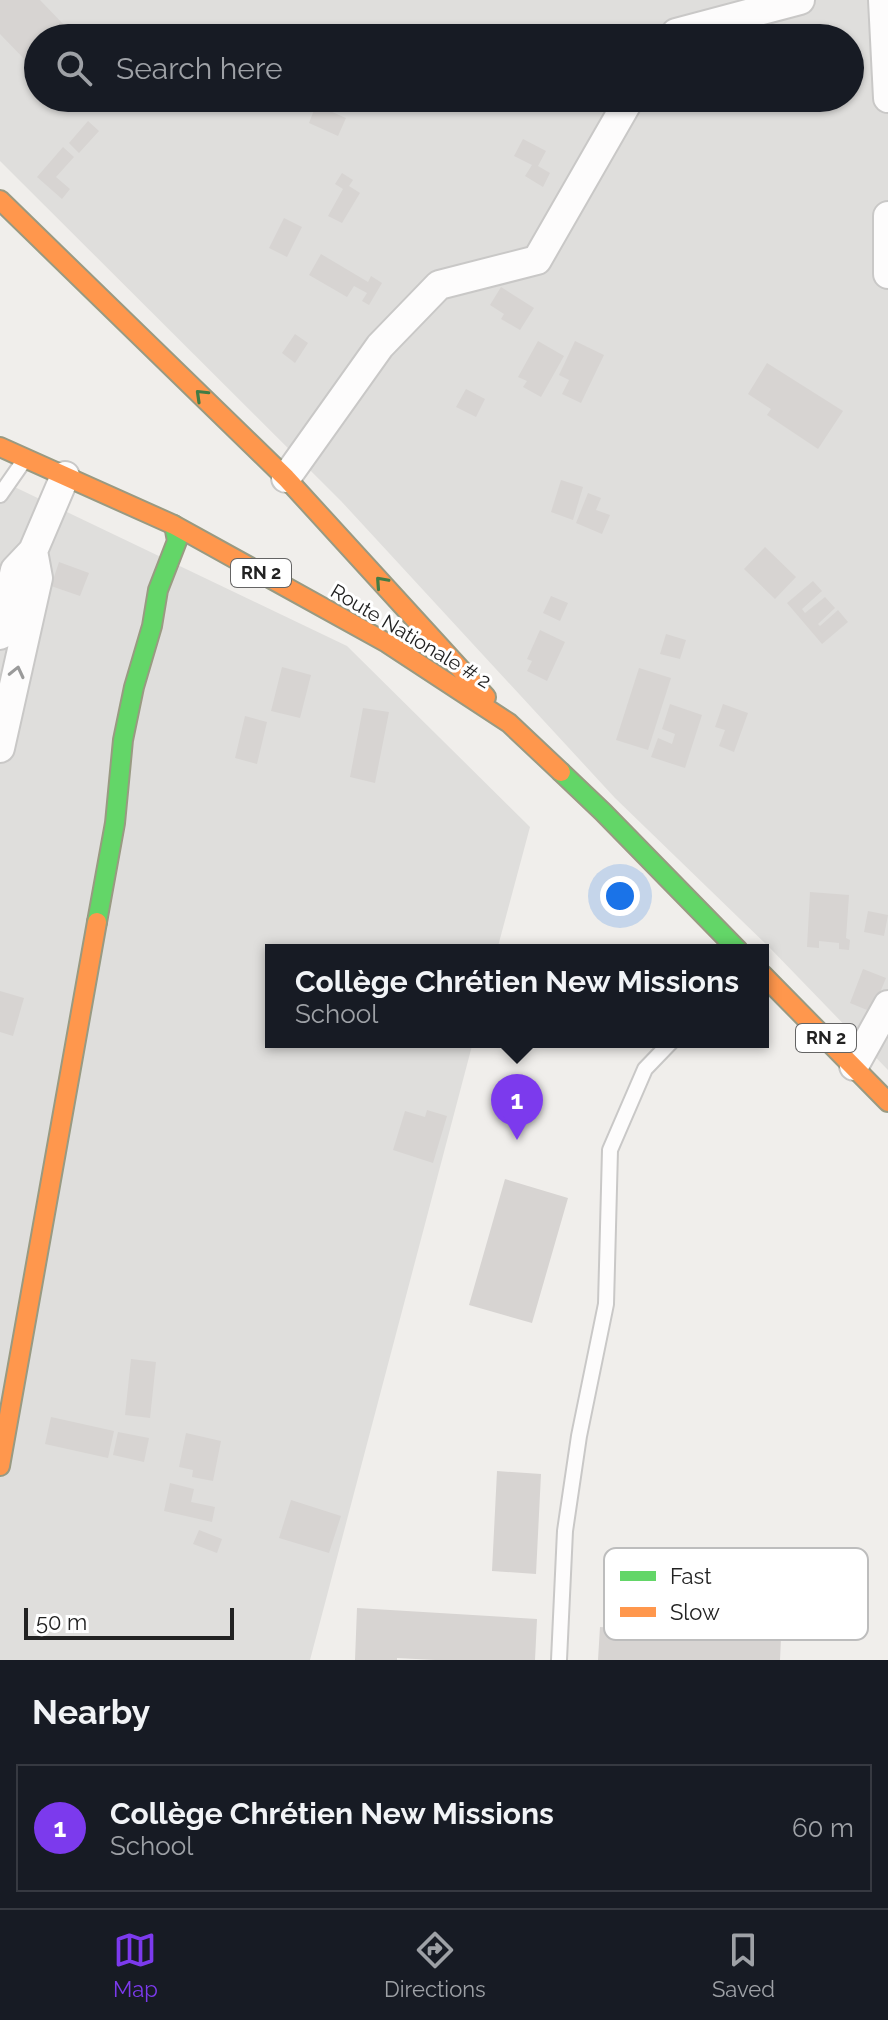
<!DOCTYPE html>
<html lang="en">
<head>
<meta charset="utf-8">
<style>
  body { margin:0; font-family:Raleway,sans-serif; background:#20242c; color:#f1f3f6 }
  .scale { position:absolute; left:24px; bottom:20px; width:210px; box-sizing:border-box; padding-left:8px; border:4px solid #222; border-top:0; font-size:22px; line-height:28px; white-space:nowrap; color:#222; -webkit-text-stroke:6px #fff; paint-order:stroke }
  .you { position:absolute; left:620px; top:896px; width:28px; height:28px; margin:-20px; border:6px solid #fff; border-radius:50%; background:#1a73e8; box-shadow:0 0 0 12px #1a73e833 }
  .badge { display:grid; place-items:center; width:52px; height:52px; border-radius:50%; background:#7c3aed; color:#fff; font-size:26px; font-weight:700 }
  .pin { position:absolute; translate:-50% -66px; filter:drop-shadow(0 2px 4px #0008) }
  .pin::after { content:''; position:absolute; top:42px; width:28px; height:24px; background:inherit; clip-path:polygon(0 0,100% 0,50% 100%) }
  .popup { position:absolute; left:265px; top:944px; width:504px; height:104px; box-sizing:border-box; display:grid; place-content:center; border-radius:0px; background:#171b24; filter:drop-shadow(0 2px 6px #0005); font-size:26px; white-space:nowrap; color:#9ea1a6 }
  .popup b { font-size:30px; color:#f1f3f6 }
  .popup::after { content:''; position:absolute; left:50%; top:100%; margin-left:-16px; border:16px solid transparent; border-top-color:#171b24 }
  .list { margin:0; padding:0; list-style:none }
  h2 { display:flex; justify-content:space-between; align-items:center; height:104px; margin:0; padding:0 32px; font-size:34px }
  h2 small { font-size:26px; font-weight:400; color:#9ea1a6 }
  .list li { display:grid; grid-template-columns:52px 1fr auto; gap:24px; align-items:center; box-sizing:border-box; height:128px; margin:0 16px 16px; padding:0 16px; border:2px solid #363941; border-radius:0px }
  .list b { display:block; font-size:30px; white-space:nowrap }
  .list p { margin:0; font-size:26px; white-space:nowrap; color:#9ea1a6 }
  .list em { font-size:26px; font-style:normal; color:#9ea1a6 }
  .icon { flex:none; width:44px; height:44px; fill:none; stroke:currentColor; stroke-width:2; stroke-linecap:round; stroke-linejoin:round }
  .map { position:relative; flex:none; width:888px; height:1660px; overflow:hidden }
  .search { position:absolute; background:#171b24; box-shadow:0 2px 6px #0004; left:24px; right:24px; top:24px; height:88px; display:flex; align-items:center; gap:20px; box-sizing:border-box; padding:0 28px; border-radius:44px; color:#9ea1a6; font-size:30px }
  .sheet { height:248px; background:#171b24 }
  nav { display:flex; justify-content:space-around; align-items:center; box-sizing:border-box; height:112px; border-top:2px solid #363941; background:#171b24; font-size:22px; color:#9ea1a6 }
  nav a { display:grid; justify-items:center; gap:4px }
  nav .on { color:#7c3aed }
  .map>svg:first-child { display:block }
</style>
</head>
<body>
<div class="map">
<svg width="888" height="1660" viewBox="0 0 888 1660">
  <rect width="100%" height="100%" fill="#f0eeeb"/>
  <path fill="#dfdedc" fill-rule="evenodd" d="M0 0H888V1070L768 946 615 798 341 501 0 161ZM38 38H850V98H38Z
    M0 480 347 646 530 827 497 950H271V1042H473L310 1660H0Z"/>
  <path fill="#d7d4d2" d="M0 0H40L66 27 55 38H38V55L29 64 0 34Z
    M316 105 346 118 338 136 309 123Z
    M88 121 99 131 79 153 69 143Z
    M523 139 546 151 538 166 550 173 543 187 525 176 532 165 514 156Z
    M63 147 74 157 56 177 70 189 62 199 37 177Z
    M342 173 353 180 349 186 360 193 342 223 328 216 343 189 335 184Z
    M284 218 302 227 287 257 269 248Z
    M321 254 368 282 371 276 382 283 369 305 362 301 367 293 354 286 347 297 309 275Z
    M501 287 534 308 520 330 501 319 504 314 490 305Z
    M295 334 308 343 295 363 282 353Z
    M538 341 564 356 541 397 523 387 527 381 518 377Z
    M575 341 604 355 581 403 562 394 569 380 559 375Z
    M767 363 843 411 818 449 767 415 771 409 748 394Z
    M466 389 485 399 476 417 456 407Z
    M561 480 583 487 573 520 551 512Z
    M588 493 601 498 596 510 610 515 602 534 576 523Z
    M765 547 796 577 775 599 744 569Z
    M59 562 89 573 80 596 51 586Z
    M813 581 822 591 802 609 805 613 825 597 835 608 818 624 820 626 838 610 848 622 822 644 787 603Z
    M551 596 568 603 560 621 543 613Z
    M540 630 565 642 547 681 527 671 532 661 527 659Z
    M666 634 686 640 680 659 660 654Z
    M282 667 311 675 300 718 271 711Z
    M639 668 671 678 648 750 616 740Z
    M670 704 702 715 685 768 651 757 658 738 672 744 675 734 662 729Z
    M723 704 748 713 734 752 719 746 725 730 715 727Z
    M363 708 389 712 375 783 350 777Z
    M245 716 267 722 257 764 235 758Z
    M810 892 849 895 846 938 850 940 849 950 839 949V943L819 941V948L807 947Z
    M868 911 888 915 884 936 864 932Z
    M863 969 886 978 872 1012 850 1003Z
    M0 991 24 998 13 1036 0 1032Z
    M427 1110 447 1116 433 1163 393 1150 405 1111 425 1117Z
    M505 1179 568 1198 532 1323 469 1305Z
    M131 1359 156 1362 150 1418 125 1415Z
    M51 1417 114 1431 108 1458 45 1444Z
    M118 1432 149 1438 144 1462 113 1455Z
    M186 1433 221 1441 213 1481 192 1477 193 1470 179 1467Z
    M497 1471 541 1474 536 1574 492 1571Z
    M170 1483 194 1489 191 1502 215 1507 212 1522 164 1511Z
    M291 1500 341 1516 329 1553 279 1538Z
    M199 1530 222 1539 217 1553 193 1544Z
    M357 1608 537 1619 535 1660H435L397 1658V1660H355Z
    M600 1627 781 1638 780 1660H598Z"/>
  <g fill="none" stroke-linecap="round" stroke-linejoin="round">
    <g stroke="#c9c8c7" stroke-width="18">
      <path id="lane" d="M0 495 23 462
        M559 1660 565 1531 579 1436 606 1304 610 1150 645 1069 671 1042"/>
    </g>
    <g stroke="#c9c8c7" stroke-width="32">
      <path id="street" d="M883 0 888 98
        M673 38 676 33 800 0
        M888 216V274
        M286 478 380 346 439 285 537 260 630 98
        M0 635 15 570 33 551 65 476
        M0 748 38 578 33 551
        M854 1066 888 1005"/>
    </g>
    <g stroke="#999a82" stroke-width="22">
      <path id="fast" d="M561 772 603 812 738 950
        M97 922 115 823 123 740 134 687 152 626 158 590 177 541 174 525"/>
    </g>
    <g stroke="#999a82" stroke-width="22">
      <path id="slow" d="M0 200 286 478 486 697
        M0 447 174 525 387 643 509 723 561 772
        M763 975 888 1102
        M0 1466 97 922"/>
    </g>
    <use href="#lane" stroke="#fdfcfc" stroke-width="14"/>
    <use href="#street" stroke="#fdfcfc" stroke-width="28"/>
    <use href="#fast" stroke="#63d668" stroke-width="18"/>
    <use href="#slow" stroke="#ff974d" stroke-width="18"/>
  </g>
  <defs><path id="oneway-chevron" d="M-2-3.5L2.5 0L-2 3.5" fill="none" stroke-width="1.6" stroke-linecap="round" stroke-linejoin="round" transform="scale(2)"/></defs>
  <g stroke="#427c45">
    <use href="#oneway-chevron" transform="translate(201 395) rotate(-136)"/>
    <use href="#oneway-chevron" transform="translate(381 582) rotate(-132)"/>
  </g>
  <use stroke="#9a9a9a" href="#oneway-chevron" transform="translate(17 672) rotate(-77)"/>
  <g text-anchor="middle" stroke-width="6" stroke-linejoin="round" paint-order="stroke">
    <g fill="#fff" stroke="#646464" stroke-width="2">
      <rect x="231" y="559" width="60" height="28" rx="6"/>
      <rect x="796" y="1024" width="60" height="28" rx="6"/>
    </g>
    <g font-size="18" font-weight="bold" fill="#222">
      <text x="261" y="579">RN 2</text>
      <text x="826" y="1044">RN 2</text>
    </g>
    <g font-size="20" fill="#222" stroke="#fff">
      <text transform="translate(411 636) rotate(31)" y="7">Route Nationale # 2</text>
    </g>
  </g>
  <rect x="604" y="1548" width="264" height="92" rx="12" fill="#fff" stroke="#bdbdbd" stroke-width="2"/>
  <rect x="620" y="1571" width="36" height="10" fill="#63d668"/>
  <rect x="620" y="1607" width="36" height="10" fill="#ff974d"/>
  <g font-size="22" fill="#222">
    <text x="670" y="1584">Fast</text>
    <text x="670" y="1620">Slow</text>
  </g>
</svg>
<div class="scale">50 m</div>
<div class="you"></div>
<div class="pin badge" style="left:517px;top:1140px">1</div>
<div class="popup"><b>Collège Chrétien New Missions</b>School</div>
<div class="search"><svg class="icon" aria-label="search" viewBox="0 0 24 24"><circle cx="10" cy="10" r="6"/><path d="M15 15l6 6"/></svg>Search here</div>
</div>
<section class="sheet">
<h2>Nearby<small></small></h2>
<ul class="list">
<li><span class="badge">1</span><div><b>Collège Chrétien New Missions</b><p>School</p></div><em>60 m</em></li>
</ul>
</section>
<nav>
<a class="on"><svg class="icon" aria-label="map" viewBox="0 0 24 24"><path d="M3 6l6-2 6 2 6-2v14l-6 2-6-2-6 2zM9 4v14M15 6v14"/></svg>Map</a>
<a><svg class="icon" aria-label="directions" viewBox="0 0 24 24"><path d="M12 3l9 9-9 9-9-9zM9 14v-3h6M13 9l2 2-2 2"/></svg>Directions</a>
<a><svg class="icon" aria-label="saved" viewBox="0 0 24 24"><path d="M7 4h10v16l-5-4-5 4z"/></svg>Saved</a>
</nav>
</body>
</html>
